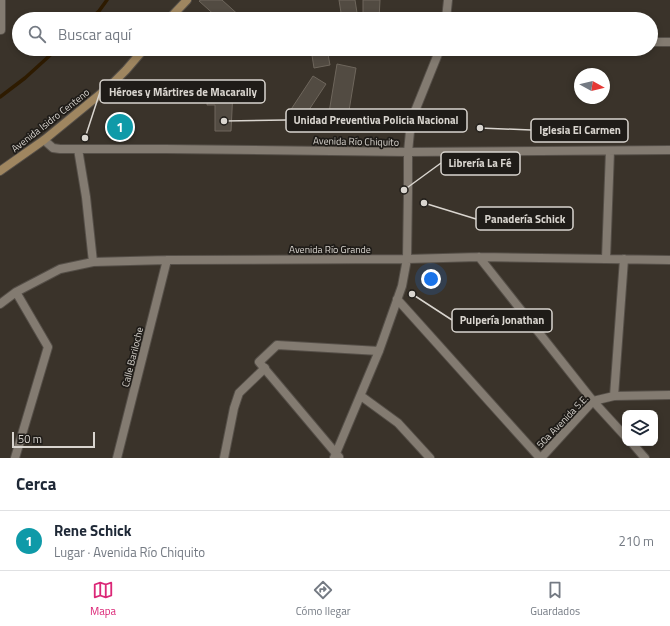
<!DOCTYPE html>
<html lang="es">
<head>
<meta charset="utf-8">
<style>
  body { margin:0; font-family:"Titillium Web",sans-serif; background:#f6f6f7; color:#1f2937 }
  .controls { position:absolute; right:12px; bottom:12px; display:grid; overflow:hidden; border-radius:8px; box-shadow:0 2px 6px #0003 }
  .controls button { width:36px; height:36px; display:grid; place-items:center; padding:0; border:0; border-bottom:1px solid #e0e1e3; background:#fff; color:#1f2937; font:20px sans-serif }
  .compass { position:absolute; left:574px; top:68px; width:36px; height:36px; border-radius:50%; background:#fff; box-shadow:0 2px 6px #0003; rotate:98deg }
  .scale { position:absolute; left:12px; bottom:10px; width:83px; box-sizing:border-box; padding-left:4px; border:2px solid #d9d5cf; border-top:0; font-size:11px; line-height:14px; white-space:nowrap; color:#d9d5cf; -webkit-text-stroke:3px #1f1c18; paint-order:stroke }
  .you { position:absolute; left:431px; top:279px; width:14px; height:14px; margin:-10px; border:3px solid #fff; border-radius:50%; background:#1a73e8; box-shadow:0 0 0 6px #1a73e833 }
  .badge { display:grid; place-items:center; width:26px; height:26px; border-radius:50%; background:#db2777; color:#fff; font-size:13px; font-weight:700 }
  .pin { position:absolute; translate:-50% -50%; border:2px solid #fff; box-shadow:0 1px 4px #0006 }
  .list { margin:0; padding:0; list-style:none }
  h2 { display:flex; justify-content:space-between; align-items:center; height:52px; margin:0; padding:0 16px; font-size:17px }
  h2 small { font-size:13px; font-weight:400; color:#747a83 }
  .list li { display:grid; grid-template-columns:26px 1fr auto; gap:12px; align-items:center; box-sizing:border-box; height:60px; padding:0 16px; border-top:1px solid #e0e1e3 }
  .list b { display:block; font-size:15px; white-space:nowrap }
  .list p { margin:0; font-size:13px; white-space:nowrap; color:#747a83 }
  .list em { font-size:13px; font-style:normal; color:#747a83 }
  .icon { flex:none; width:22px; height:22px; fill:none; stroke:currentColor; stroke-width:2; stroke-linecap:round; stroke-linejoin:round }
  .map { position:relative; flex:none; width:670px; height:458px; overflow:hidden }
  .search { position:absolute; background:#fff; box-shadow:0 2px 6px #0003; left:12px; right:12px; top:12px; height:44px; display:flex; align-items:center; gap:10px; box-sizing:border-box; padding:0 14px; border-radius:22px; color:#747a83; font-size:15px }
  .sheet { height:112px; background:#fff }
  nav { display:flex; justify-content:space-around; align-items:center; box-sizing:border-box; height:56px; border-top:1px solid #e0e1e3; background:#fff; font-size:11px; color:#747a83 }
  nav a { display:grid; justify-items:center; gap:2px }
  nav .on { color:#db2777 }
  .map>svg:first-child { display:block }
</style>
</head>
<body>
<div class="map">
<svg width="670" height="458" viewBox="0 0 670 458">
  <rect width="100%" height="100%" fill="#3a332a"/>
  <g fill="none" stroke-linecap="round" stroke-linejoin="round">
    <path stroke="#2e1b00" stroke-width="3.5" d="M90 19 99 11 107 0
      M0 97 25 78 57 49"/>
  </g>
  <path fill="#524b42" stroke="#6e665c" d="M201 0H222L242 18 241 19H219L199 1Z
    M339 0H355L358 19H342Z
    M363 0H380L379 19H363Z
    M311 49H327L330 65 314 68Z
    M337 64 356 68 346 129 327 125Z
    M313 76 326 84 299 125 286 117Z
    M208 89 233 90 231 131H215V105H207Z"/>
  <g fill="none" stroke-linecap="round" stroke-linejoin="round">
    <g stroke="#554f48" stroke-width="10">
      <path id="street" d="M1 0V30
        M446 19 448 0
        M651 42H670
        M44 140 53 148 60 149H165L408 152 670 150
        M78 149 86 197 93 262
        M479 257 593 401 625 436
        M606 259 610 151
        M397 299 540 458
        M0 304 16 292 60 269 93 262 167 260 407 259 479 257 670 260
        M361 396 398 423 430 458
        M614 396 624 259
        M632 443 645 458
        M339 457 259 362 277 345 379 351
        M15 458 48 347 16 292
        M117 458 167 260
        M224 458 234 408 239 393 265 368
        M334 458 379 351 402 286 407 259 408 191V152L411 121 440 49
        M541 458 593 401 614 396 670 395"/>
    </g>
    <g stroke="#554f48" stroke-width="10">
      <path id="secondary" d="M169 19 187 0
        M0 171 44 140 110 86 126 70 144 49"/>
    </g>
    <use href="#street" stroke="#837b71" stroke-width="8"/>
    <use href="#secondary" stroke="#9f8660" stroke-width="8"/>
  </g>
  <g text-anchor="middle" stroke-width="3.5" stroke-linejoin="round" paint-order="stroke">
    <g font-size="10" fill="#d9d5cf" stroke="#1f1c18">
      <text transform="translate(50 120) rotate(-38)" y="4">Avenida Isidro Centeno</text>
      <text transform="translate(356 141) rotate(1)" y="4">Avenida Río Chiquito</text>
      <text x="330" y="253">Avenida Río Grande</text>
      <text transform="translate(132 357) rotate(-76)" y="4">Calle Bariloche</text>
      <text transform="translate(562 421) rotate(-46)" y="4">50a Avenida S.E.</text>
    </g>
  </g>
  <path fill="none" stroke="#d9d5cf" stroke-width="1.5" d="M85 138L100 92M224 121L286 120M480 128L531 130M404 190L441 163M424 203L476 219M412 294L452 320"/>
  <g fill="#d9d5cf" stroke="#1f1c18" stroke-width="1.5">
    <circle cx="85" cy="138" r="4"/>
    <circle cx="224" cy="121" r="4"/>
    <circle cx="480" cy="128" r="4"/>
    <circle cx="404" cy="190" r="4"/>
    <circle cx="424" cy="203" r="4"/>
    <circle cx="412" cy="294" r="4"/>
  </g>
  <g fill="#1f1c18" stroke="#d9d5cf" stroke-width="1.5">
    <rect x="100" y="80" width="165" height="23" rx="4"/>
    <rect x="286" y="109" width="181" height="23" rx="4"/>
    <rect x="531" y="119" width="97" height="23" rx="4"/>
    <rect x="441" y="152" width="79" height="23" rx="4"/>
    <rect x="476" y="207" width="97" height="23" rx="4"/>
    <rect x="452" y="309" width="100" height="23" rx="4"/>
  </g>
  <g font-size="11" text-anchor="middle" font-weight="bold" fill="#d9d5cf">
    <text x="183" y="96">Héroes y Mártires de Macarally</text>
    <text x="376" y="124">Unidad Preventiva Policia Nacional</text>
    <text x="580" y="134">Iglesia El Carmen</text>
    <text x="480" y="167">Librería La Fé</text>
    <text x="525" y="223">Panadería Schick</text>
    <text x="502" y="324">Pulpería Jonathan</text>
  </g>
</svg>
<div class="controls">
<button><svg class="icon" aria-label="layers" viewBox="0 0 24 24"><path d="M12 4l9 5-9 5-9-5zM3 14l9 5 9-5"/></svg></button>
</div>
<svg class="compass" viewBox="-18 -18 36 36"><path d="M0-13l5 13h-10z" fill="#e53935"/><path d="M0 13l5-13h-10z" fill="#747a83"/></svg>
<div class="scale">50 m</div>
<div class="you"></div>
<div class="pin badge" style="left:120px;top:127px;background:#0f9aa8">1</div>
<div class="search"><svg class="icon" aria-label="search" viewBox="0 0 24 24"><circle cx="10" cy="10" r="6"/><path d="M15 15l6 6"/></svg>Buscar aquí</div>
</div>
<section class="sheet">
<h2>Cerca<small></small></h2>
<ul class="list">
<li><span class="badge" style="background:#0f9aa8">1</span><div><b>Rene Schick</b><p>Lugar · Avenida Río Chiquito</p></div><em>210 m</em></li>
</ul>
</section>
<nav>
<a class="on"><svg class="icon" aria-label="map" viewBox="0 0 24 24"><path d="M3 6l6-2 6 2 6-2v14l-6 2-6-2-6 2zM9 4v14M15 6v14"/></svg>Mapa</a>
<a><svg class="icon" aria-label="directions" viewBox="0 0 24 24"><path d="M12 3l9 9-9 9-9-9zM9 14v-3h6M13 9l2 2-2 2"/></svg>Cómo llegar</a>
<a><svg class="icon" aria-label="saved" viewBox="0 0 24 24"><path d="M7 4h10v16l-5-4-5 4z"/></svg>Guardados</a>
</nav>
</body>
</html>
